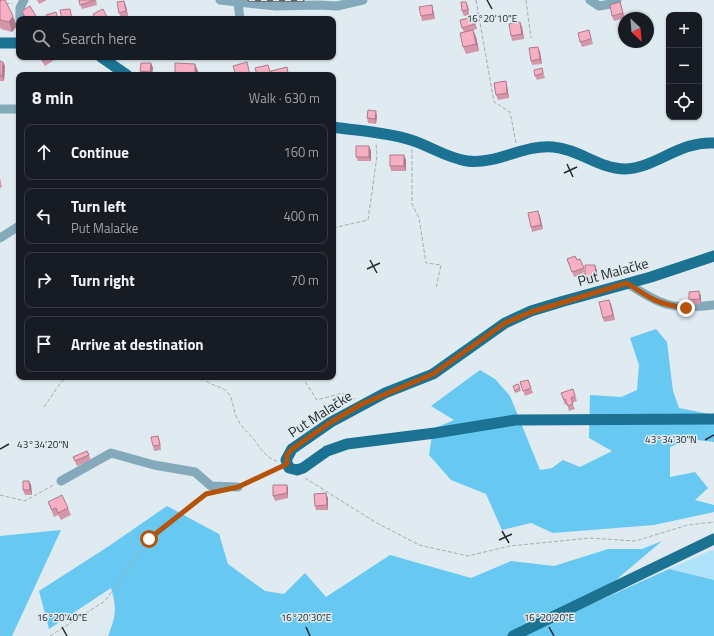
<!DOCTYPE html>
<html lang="en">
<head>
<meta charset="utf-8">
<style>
  body { margin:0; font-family:"Titillium Web",sans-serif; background:#20242c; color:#f1f3f6 }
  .controls { position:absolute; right:12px; top:12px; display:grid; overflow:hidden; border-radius:8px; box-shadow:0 1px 3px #0004 }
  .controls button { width:36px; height:36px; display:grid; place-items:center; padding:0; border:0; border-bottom:1px solid #363941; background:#171b24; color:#f1f3f6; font:20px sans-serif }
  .compass { position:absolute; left:618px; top:12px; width:36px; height:36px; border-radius:50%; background:#171b24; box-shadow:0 1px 3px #0004; rotate:154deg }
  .stop { position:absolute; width:12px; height:12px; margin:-9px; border:3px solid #b45309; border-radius:50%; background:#fff }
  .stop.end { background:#b45309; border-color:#fff; box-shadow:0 1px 4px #0008 }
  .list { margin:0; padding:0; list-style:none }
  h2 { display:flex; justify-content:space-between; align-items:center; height:52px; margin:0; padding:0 16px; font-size:17px }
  h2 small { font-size:13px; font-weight:400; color:#9ea1a6 }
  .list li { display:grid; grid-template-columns:26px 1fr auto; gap:12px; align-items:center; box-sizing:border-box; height:56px; margin:0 8px 8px; padding:0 8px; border:1px solid #363941; border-radius:8px }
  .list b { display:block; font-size:15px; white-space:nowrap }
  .list p { margin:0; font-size:13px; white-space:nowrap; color:#9ea1a6 }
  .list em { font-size:13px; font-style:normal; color:#9ea1a6 }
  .icon { flex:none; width:22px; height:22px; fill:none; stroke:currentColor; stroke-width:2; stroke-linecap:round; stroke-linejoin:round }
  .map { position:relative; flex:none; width:714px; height:636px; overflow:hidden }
  .search { position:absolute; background:#171b24; box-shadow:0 1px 3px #0004; left:16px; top:16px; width:320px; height:44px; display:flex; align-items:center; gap:10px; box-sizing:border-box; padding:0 14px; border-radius:8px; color:#9ea1a6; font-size:15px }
  .panel { position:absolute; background:#171b24; box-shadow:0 1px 3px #0004; left:16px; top:72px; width:320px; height:308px; border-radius:8px }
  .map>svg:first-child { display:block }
</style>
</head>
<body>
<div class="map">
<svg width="714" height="636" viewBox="0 0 714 636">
  <rect width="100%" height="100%" fill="#dfebf1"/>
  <path fill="#afe3fc" d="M714 550V580L669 569 709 551Z"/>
  <path fill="#67c8f2" d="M656 329 667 342 673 391 679 408 714 415V442L690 439 670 447V477L695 472 708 488 695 500 714 505V512L654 525 553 533 531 523 502 530 486 494 451 480 429 455 433 429 454 420 431 406 480 370 495 379 510 396 540 470 552 468 563 460 580 467 612 451 589 438 590 395 621 397 637 390 639 365 630 338Z
    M167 506 219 534 228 564 265 591 284 594 305 573 326 597 390 555 471 578 511 561 554 566 608 549H642L662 541 583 608 669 569 714 580V636H108C116 616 117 608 111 588L49 629 39 591 109 546Z
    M61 530 12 636H0V536Z"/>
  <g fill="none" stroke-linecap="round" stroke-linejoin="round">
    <path stroke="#a4aeb2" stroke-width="1" stroke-dasharray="4 2" stroke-linecap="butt" d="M476 0 494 102 510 112 516 143
      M526 0 531 38
      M6 4 13 3
      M412 149V204L419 218 426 263 441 265 436 288
      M333 228 368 220 377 156 376 143
      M202 377C212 388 220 384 228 393 233 398 233 409 236 416 240 426 246 430 253 438 260 447 265 458 277 461
      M302 377 317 400 342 393 355 399
      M44 407 61 382 69 377
      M305 478 375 522 419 545 468 556 510 546 590 538 635 541 688 525 714 522
      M245 483 279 468
      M0 495 25 501 55 484
      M50 636 105 601 149 539 207 493"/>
    <path stroke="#83a9bb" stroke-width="9" d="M220 0 276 6 319 5 337 6 363 0
      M590 0 599 6 611 4 617 0
      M238 3 240 19
      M20 19V8L24 0
      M0 109H19
      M0 238 19 226
      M627 283C662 306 672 310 714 305
      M61 481 111 453 154 465 195 472 211 486 238 487"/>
    <path stroke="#1b7292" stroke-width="11" d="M0 43H19
      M101 57 127 75
      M333 127C359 131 385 132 411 140 430 146 447 158 467 161 497 165 524 144 553 147 579 149 599 169 625 169 656 168 679 141 714 143
      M714 256 651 277 564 301 531 311 505 323 433 374 385 393 331 422 292 449 286 460 289 468 297 470 303 468 327 451 347 444 435 433 515 420 714 419
      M513 636 714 539"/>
    <g stroke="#5a6164" stroke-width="3.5">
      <path id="rail" d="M249 0H303"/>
    </g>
    <use href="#rail" stroke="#dfebf1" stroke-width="2" stroke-dasharray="6" stroke-linecap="butt"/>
  </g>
  <path fill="#d496a9" d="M37 0H47L39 4Z
    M79 0H96L97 5 82 9Z
    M0 1 17 26 12 32 1 29 0 27Z
    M620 2 625 18 614 21 612 16Z
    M432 5 433 10 435 19 422 21 421 16Z
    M126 6 128 16 121 18 119 13Z
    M468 6 469 15 464 16 462 11Z
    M475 21 477 29 473 30 476 37 479 51 466 54 463 47 464 32 462 28Z
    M522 27 524 39 512 41 511 36Z
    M589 30 593 44 582 47 580 42Z
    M540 52 542 64 532 65 531 61Z
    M39 57H53L54 60 45 66Z
    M233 57H243L234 60Z
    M0 61 5 66 4 81H0Z
    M151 63 153 68 152 75H141L140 71Z
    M287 67 289 75H273Z
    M542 68 545 78 537 80 535 76Z
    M270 69 271 75H257Z
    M198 71V75H175V73Z
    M507 86 509 98 498 100 496 95Z
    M377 116 376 124 368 123 367 118Z
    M369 146 371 151V161H358L356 157Z
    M406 160V171H391L390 166Z
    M0 178 2 187 0 188Z
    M538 211 543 229 532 232 531 227Z
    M567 259 577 260 580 259 585 272 597 270V283L587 284 585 279V272L574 277Z
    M701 296V304L691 305 689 300Z
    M611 304 615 320 604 322 603 318Z
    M528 380 533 393 525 396 520 382Z
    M518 384 521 391 515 393 513 386Z
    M573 389 577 401 572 403 575 409 569 411 567 404 565 405 561 393Z
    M158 436 160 441 161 450 154 451 153 446Z
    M87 451 91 460 77 466 73 457Z
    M29 481 31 485 32 495H25L23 490Z
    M287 485 288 489V498L275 501 273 496Z
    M328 498V510H316L315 506Z
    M48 502 68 508 71 515 61 520 58 515 54 517Z"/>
  <path fill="#ad7a89" d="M124 1 126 6 128 16 126 11Z
    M466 2 468 6 469 15 468 10Z
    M432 5 433 10 435 19 433 14Z
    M13 16 17 26 12 32 9 22Z
    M520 22 522 27 524 39 522 34Z
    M473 30 476 37 479 51 476 44Z
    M538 47 540 52 542 64 540 59Z
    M3 62 5 66 4 81 2 76Z
    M151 63 153 68 152 75H151L150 72Z
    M195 64 198 71V75H195Z
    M506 81 507 86 509 98 507 93Z
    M376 111 377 116 376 124 375 119Z
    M369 146 371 151V161L369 157Z
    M404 155 406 160V171L404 166Z
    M538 211 540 216 543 229 541 225Z
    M595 265 597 270V283L596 278Z
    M699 291 701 296V304L700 299Z
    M609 300 611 304 615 320 613 315Z
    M29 481 31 485 32 495 30 490Z
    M287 485 288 489V498L287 493Z
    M326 493 328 498V510L327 505Z"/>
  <path fill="#f7afc4" stroke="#ad7a89" d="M1 0H5L13 16 9 22 0 20V1Z
    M79 0H95L80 5Z
    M124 1 126 11 119 13 117 2Z
    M461 2H466L468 10 462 11Z
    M620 2 623 13 612 16 610 5Z
    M432 5 433 14 421 16 419 7Z
    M30 6 37 18 35 19H26L22 11Z
    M70 9 72 19H62L60 10Z
    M103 9 108 19H95L93 14Z
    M56 12 58 19H47L46 15Z
    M473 17 475 24 462 28 460 20Z
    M520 22 522 34 511 36 509 24Z
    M473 30 476 44 463 47 460 33Z
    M589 30 591 39 580 42 578 33Z
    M538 47 540 59 531 61 529 48Z
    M40 57H49L43 61Z
    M0 61 3 62 2 76H0Z
    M247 62 250 75H236L233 66Z
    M141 63H151L150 72 140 71Z
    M175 63 195 64V74L175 73Z
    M268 65 270 72 257 75 255 68Z
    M287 67 288 73 280 75H273L271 71Z
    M542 68 543 73 535 76 534 70Z
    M224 73 225 75H217Z
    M506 81 507 93 496 95 494 83Z
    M368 110 376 111 375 119 367 118Z
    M356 146H369V157H356Z
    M390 155H404V166H390Z
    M538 211 541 225 531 227 528 213Z
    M575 256 577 260 580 259 584 268 572 272 567 259Z
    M585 265H595L596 278 585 279Z
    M699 291 700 299 689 300V292Z
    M609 300 613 315 603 318 599 302Z
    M528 380 531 388 523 391 520 382Z
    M518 384 520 388 515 391 513 386Z
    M573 389 575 396 571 398 573 404 568 406 565 399 564 400 561 393Z
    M158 436 160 445 153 446 151 437Z
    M87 451 89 455 75 461 73 457Z
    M23 481H29L30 490H23Z
    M273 485H287V493L273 496Z
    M326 493 327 505 315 506 314 494Z
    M62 495 68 508 58 513 56 508 52 510 48 502Z"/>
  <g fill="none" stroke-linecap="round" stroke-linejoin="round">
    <path stroke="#b45309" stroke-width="5" d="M149 539 206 494 238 487 287 464V455L292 449 331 422 362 404 433 374 505 323 531 312 627 283C651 299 657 304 686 308"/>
  </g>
  <path fill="none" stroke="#24292b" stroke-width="1.5" d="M487 0 492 9M567 164 573 177M564 173 577 167M370 260 377 273M367 269 380 263M705 440 714 435M0 449 9 444M502 531 509 543M499 540 512 534M62 627 67 636M306 627 310 636M549 627 554 636"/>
  <g text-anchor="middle" stroke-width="3" stroke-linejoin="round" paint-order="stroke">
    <g font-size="14" fill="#24292b" stroke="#dfebf1">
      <text transform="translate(613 272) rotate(-15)" y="5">Put Malačke</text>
      <text transform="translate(320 414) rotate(-33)" y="5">Put Malačke</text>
    </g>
  </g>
  <g font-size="10" text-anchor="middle" fill="#24292b" stroke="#dfebf1" stroke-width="3" stroke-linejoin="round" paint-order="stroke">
    <text x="492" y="22">16°20'10"E</text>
    <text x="671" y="443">43°34'30"N</text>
    <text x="43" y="448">43°34'20"N</text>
    <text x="62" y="621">16°20'40"E</text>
    <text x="306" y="621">16°20'30"E</text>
    <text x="549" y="621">16°20'20"E</text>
  </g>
</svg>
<div class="controls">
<button>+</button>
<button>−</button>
<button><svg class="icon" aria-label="locate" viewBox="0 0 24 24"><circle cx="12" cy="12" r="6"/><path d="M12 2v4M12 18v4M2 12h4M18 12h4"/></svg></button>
</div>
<svg class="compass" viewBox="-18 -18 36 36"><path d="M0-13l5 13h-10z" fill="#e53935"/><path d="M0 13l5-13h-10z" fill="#9ea1a6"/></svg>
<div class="stop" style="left:149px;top:539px"></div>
<div class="stop end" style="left:686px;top:308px"></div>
<div class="search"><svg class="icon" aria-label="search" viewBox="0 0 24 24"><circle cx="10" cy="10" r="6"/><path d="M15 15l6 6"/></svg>Search here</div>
<section class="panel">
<h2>8 min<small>Walk · 630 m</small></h2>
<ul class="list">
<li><svg class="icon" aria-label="ahead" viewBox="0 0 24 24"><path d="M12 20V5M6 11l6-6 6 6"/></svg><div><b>Continue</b></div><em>160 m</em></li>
<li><svg class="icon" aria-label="left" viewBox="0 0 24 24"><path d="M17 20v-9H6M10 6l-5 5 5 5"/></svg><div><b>Turn left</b><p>Put Malačke</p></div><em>400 m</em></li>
<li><svg class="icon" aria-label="right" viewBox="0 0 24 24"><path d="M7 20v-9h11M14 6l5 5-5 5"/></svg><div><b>Turn right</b></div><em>70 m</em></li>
<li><svg class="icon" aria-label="arrive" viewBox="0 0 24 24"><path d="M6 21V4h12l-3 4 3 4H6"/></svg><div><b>Arrive at destination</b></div></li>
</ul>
</section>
</div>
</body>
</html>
